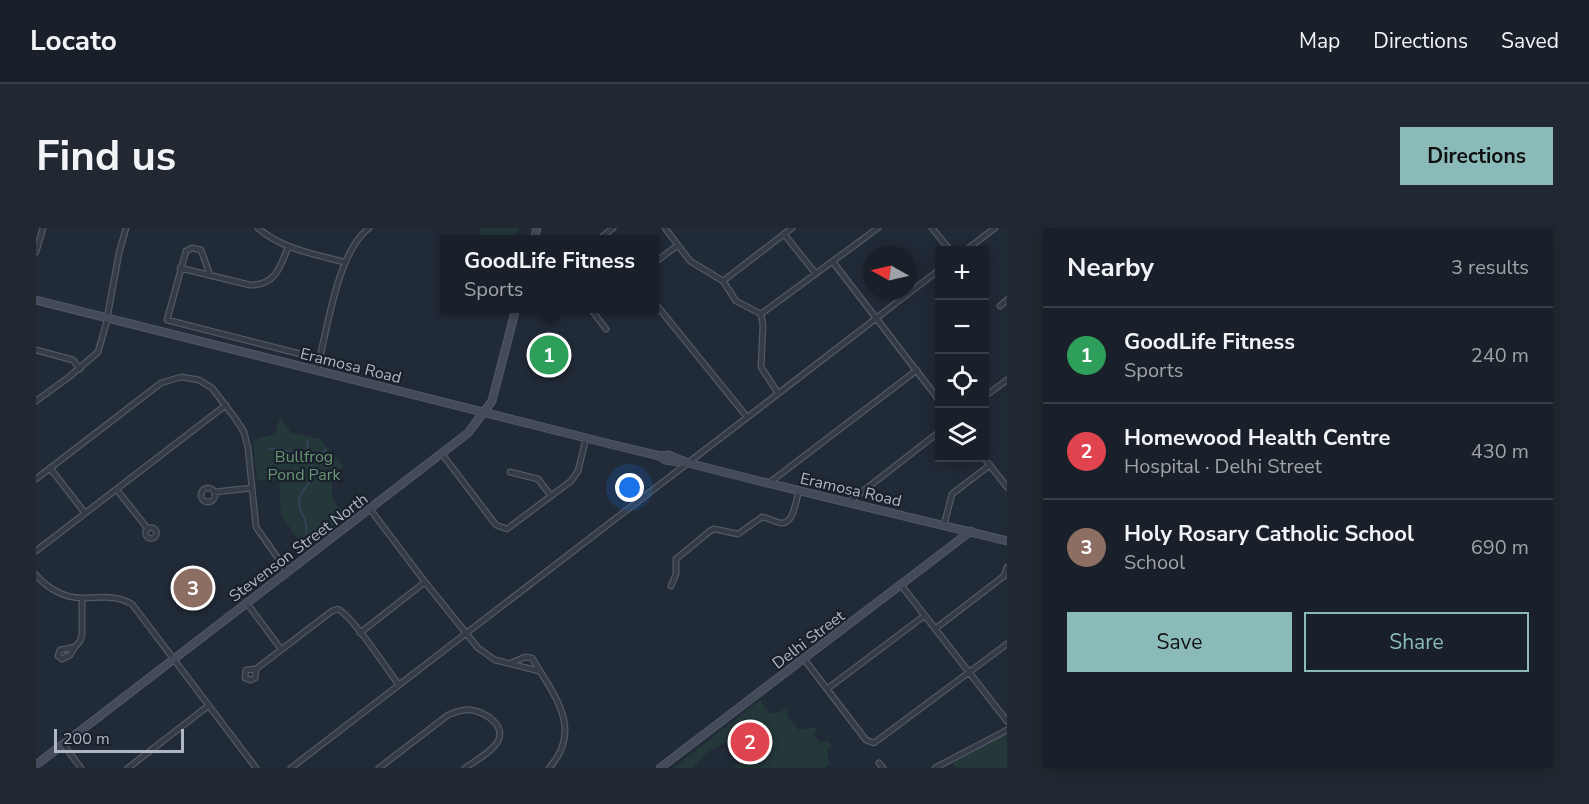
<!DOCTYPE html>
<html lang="en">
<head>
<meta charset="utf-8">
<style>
  body { margin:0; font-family:"Nunito Sans",sans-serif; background:#222831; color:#f1f3f6 }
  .controls { position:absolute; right:18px; top:18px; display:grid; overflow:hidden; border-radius:0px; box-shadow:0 3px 15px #0003 }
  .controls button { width:54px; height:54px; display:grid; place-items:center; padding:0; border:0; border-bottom:2px solid #373e46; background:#192029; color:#f1f3f6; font:30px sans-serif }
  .compass { position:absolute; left:827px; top:18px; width:54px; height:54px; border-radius:50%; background:#192029; box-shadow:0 3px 15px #0003; rotate:278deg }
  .scale { position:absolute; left:18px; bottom:15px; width:130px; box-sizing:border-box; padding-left:6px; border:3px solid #afb6c4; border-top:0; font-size:16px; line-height:21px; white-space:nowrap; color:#afb6c4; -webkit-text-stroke:4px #1a212c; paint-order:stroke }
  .you { position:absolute; left:594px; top:260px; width:21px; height:21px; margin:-15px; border:4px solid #fff; border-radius:50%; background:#1a73e8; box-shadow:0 0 0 9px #1a73e833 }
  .badge { display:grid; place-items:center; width:39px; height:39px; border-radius:50%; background:#8bbbb9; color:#fff; font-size:20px; font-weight:700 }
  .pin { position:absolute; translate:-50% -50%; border:3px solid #fff; box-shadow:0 2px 6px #0006 }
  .popup { position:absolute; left:404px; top:7px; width:219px; height:78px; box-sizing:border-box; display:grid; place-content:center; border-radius:0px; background:#192029; filter:drop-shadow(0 2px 4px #0005); font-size:20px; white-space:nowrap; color:#9fa3a8 }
  .popup b { font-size:22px; color:#f1f3f6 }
  .popup::after { content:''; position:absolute; left:50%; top:100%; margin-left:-12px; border:12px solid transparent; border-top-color:#192029 }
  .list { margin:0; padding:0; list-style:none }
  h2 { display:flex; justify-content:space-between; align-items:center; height:78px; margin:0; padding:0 24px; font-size:26px }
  h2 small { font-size:20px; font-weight:400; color:#9fa3a8 }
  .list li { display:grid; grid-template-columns:39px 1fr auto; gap:18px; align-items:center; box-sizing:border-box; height:96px; padding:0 24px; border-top:2px solid #373e46 }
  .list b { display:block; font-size:22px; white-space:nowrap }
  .list p { margin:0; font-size:20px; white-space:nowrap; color:#9fa3a8 }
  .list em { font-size:20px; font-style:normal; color:#9fa3a8 }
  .actions { display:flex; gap:12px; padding:18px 24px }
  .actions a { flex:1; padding:14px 0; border:2px solid #8bbbb9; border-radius:0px; text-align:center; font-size:21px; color:#8bbbb9 }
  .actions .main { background:#8bbbb9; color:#111 }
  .icon { flex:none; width:33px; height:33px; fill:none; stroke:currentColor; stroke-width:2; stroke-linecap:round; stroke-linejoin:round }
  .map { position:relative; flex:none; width:971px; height:540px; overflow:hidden; border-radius:0px }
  header { display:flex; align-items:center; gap:36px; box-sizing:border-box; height:84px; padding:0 30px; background:#192029; border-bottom:2px solid #373e46 }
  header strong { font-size:28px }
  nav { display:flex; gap:33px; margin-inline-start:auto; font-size:21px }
  .intro { display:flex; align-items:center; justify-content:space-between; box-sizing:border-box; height:144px; padding:0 36px }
  h1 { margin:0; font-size:42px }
  .button { padding:15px 27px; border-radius:0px; background:#8bbbb9; color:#111; font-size:21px; font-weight:700 }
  main { display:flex; gap:36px; padding:0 36px }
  aside { flex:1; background:#192029; border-radius:0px; box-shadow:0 3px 15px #0003 }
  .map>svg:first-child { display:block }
</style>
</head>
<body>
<header>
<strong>Locato</strong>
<nav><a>Map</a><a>Directions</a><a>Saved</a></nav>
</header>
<div class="intro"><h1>Find us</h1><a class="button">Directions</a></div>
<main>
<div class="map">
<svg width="971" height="540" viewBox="0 0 971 540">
  <rect width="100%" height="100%" fill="#212a37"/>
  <path fill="#243739" d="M445 0H483L480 11H453L443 9Z
    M244 189 254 202 253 204 284 211 308 239 296 249V271L310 288 268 320 245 287 243 251 221 253 217 212 239 206Z
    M724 472 733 485 743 484 749 481 752 483 751 488 763 502 781 499V503L777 506 785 515 792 513 796 518 791 522 794 536 788 540H696L730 515 719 501 714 500 669 526 657 540H637Z
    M971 506V540H919L917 535Z"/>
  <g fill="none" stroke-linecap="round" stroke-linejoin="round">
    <path stroke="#35455e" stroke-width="1.5" d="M233 221C246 219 257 227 270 224
      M274 232 290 222
      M270 305C272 289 263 286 263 273 263 262 274 258 276 249 280 236 268 227 272 212"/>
    <g stroke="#525965" stroke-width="7">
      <path id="street" d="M222 0C246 21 278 26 308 34
        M629 0 654 33 687 53 700 73 725 86
        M896 0 914 22
        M748 6 780 46
        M562 12 577 0
        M930 22 959 0
        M0 24 7 0
        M797 34 903 172
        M618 35 642 17
        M144 40 214 57C239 58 245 38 252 19
        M174 47 165 22 156 20 150 23 131 92 284 131
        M687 53 756 0
        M618 74 711 189
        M964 78 971 72
        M554 80 570 101
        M725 86 842 0
        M725 86 727 97 725 139 742 165
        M0 122 37 132 44 141
        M281 142C291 103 301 24 333 0
        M948 169 971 152
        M0 173 33 149 62 124 70 96 83 25 90 0
        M406 226 460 297 471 301 535 253 542 243 550 210
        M948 230 971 259
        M14 240 49 285
        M474 244 502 251 515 268
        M0 251 125 155 145 149 163 152 176 160 199 190 208 204 212 220 220 299 251 343
        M733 255 881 142
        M165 267a7 7 0 1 1 14 0a7 7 0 1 1-14 0Z
        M81 262 112 301
        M179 264 215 260
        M813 274 903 204
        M334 281 389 354 442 420 459 432 503 443
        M908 297 916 266 954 237
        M109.5 305a5.5 5.5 0 1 1 11 0a5.5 5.5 0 1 1-11 0Z
        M0 323 190 177
        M0 347C11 360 28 370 46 370 65 370 78 366 96 376L220 540
        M865 357 971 493
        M635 358 640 346V331L674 303 678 301 702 306 726 289C732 290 739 294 745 295 758 296 760 272 763 262
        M210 374 245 421
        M899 401 968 348 971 339
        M324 405 389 354
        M39 419 34 427 26 431 22 428 24 422 39 419 44 413 46 407V370
        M768 431 830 512 838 515 971 416
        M475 435 489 429 496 430C518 467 548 502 513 540
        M220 441 219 450 214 452 209 450 210 442 220 441 296 383 302 381C318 390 350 440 363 457
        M791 461 888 388
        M27 516 45 540
        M843 535 847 540
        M92 540 172 478
        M255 540 903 42
        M343 540 412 487C420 484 427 481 435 482 449 484 470 497 462 513 456 524 439 533 429 540
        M899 540 971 502"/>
    </g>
    <g stroke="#525965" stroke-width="9">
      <path id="secondary" d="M498 12 501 0
        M0 72 578 217 624 228 632 227 652 235 723 253 971 313
        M624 228 629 232 650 235
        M0 537 432 205 456 173 480 80
        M624 540 935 303"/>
    </g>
    <use href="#street" stroke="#343c48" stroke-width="4.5"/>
    <use href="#secondary" stroke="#434b5b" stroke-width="7"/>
  </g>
  <g text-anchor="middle" stroke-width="4.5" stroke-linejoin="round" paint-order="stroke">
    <g font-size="16" fill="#afb6c4" stroke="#1a212c">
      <text transform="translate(315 137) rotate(14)" y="6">Eramosa Road</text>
      <text transform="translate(815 261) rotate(13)" y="6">Eramosa Road</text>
      <text transform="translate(262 319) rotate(-37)" y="6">Stevenson Street North</text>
      <text transform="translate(772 411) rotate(-37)" y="6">Delhi Street</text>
    </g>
    <g font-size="16" fill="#679473" stroke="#1a212c">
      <text x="268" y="234">Bullfrog<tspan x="268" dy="18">Pond Park</tspan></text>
    </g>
  </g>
</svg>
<div class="controls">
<button>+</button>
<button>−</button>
<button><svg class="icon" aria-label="locate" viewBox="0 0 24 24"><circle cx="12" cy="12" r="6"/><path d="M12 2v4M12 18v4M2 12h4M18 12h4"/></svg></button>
<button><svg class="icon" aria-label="layers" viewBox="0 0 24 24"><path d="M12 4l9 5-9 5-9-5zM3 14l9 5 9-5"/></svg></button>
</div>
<svg class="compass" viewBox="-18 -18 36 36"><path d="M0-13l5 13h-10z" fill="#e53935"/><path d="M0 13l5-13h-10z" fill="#9fa3a8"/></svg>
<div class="scale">200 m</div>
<div class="you"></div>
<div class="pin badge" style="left:513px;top:127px;background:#2e9e5b">1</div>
<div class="popup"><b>GoodLife Fitness</b>Sports</div>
<div class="pin badge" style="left:714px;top:514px;background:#e0444e">2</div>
<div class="pin badge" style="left:157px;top:360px;background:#8d6e63">3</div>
</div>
<aside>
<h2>Nearby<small>3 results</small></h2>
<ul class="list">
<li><span class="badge" style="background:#2e9e5b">1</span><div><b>GoodLife Fitness</b><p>Sports</p></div><em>240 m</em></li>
<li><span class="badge" style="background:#e0444e">2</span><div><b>Homewood Health Centre</b><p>Hospital · Delhi Street</p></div><em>430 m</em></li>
<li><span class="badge" style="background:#8d6e63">3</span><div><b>Holy Rosary Catholic School</b><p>School</p></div><em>690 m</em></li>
</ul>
<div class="actions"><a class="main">Save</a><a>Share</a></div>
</aside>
</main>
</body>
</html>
